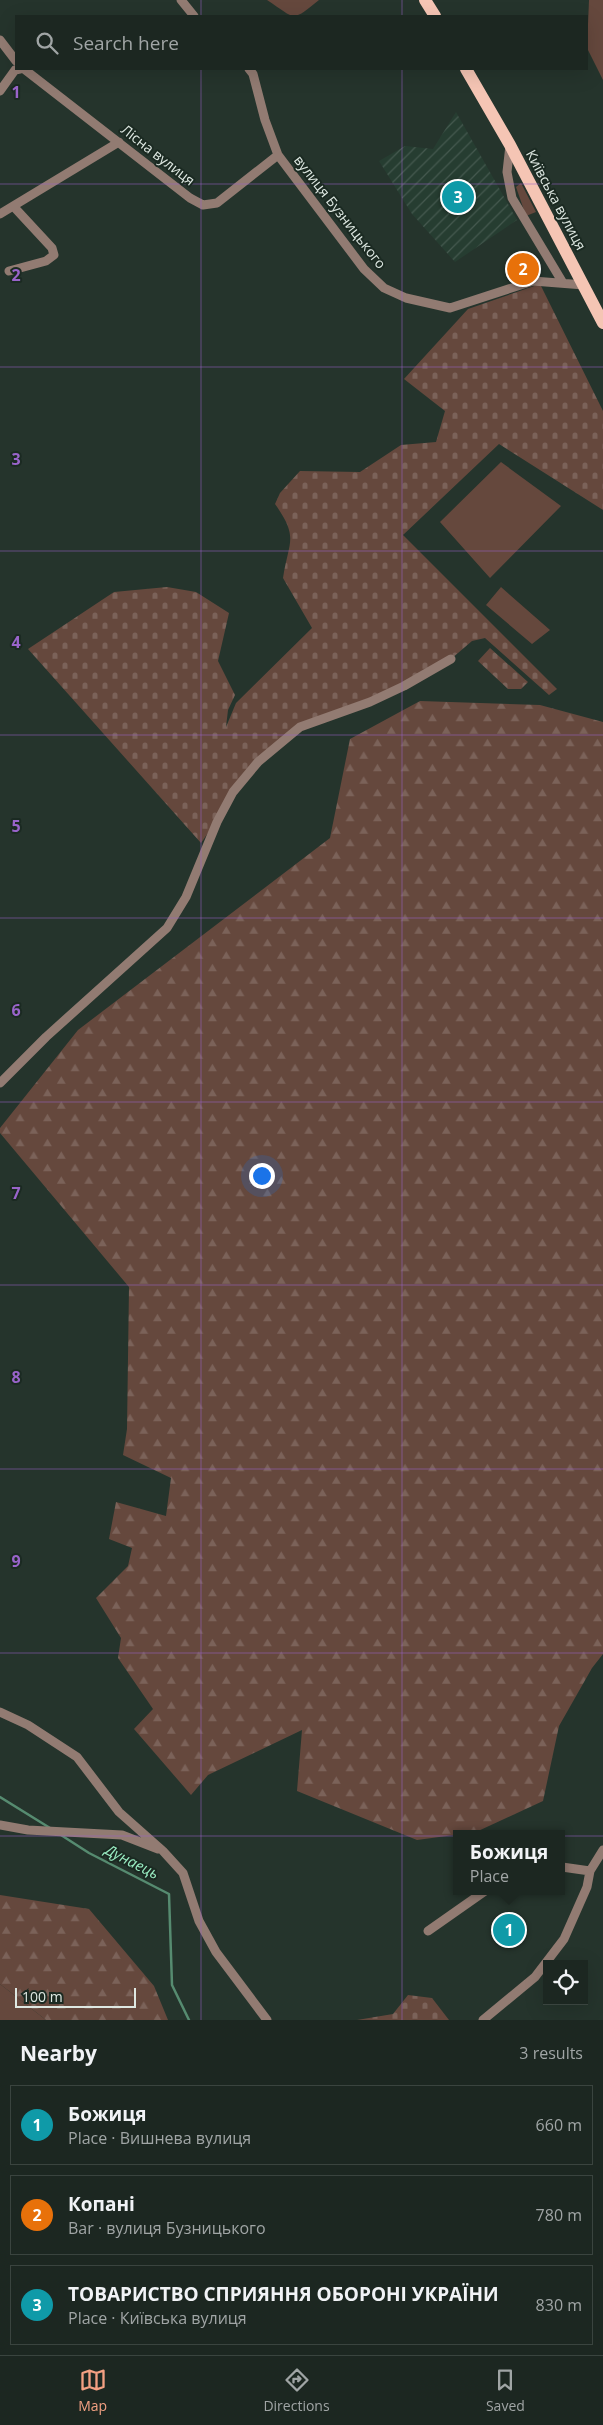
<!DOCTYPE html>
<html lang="en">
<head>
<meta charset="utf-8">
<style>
  body { margin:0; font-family:"Open Sans",sans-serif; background:#252f2a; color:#f1f3f6 }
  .controls { position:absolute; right:15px; bottom:15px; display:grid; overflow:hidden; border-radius:0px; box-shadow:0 5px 20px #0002 }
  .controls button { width:45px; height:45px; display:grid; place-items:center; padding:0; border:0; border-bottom:1px solid #3a443f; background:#1c2721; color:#f1f3f6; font:25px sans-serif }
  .scale { position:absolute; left:15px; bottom:12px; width:121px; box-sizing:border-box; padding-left:5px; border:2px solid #dee8e2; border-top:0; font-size:14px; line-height:18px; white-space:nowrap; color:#dee8e2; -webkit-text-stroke:4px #1b2a22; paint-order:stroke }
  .you { position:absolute; left:261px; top:1175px; width:18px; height:18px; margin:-12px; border:4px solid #fff; border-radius:50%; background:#1a73e8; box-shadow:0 0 0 8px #1a73e833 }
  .badge { display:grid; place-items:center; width:32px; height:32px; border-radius:50%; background:#f3a082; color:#fff; font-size:16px; font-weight:700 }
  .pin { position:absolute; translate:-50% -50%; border:2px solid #fff; box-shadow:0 1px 5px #0006 }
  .popup { position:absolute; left:453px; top:1830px; width:112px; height:65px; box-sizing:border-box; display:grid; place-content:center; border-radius:0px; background:#1c2721; filter:drop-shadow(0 1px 4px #0005); font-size:16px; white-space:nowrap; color:#a0a5a5 }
  .popup b { font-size:19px; color:#f1f3f6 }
  .popup::after { content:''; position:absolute; left:50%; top:100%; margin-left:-10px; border:10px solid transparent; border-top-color:#1c2721 }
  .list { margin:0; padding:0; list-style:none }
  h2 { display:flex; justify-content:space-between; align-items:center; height:65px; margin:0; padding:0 20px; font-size:21px }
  h2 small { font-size:16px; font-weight:400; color:#a0a5a5 }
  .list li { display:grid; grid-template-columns:32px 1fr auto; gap:15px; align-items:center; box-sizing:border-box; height:80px; margin:0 10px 10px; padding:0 10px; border:1px solid #3a443f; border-radius:0px }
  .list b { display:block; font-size:19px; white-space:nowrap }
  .list p { margin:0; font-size:16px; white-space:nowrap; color:#a0a5a5 }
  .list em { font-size:16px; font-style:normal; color:#a0a5a5 }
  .icon { flex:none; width:28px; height:28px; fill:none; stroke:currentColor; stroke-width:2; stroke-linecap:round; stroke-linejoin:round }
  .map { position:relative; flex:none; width:603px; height:2020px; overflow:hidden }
  .search { position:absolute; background:#1c2721; box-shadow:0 5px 20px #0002; left:15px; right:15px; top:15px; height:55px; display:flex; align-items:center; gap:12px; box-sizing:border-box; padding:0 18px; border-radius:0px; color:#a0a5a5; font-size:19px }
  .sheet { height:335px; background:#1c2721 }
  nav { display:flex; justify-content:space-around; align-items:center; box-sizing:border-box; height:70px; border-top:1px solid #3a443f; background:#1c2721; font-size:14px; color:#a0a5a5 }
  nav a { display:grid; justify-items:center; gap:2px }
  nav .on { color:#f3a082 }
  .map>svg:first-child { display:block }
</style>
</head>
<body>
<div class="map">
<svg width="603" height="2020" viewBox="0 0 603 2020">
  <defs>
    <pattern id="industrial-furrows" width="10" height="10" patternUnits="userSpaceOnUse" patternTransform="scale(1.25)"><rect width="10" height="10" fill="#263d31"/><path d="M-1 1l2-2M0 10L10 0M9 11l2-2" fill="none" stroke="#45594f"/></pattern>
    <pattern id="forest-firs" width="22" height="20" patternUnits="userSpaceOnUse" patternTransform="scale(1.25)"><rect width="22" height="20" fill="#65483d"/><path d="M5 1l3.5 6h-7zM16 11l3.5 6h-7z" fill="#7b6259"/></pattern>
    <pattern id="cemetery-stones" width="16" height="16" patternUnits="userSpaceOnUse" patternTransform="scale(1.25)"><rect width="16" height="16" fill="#65483d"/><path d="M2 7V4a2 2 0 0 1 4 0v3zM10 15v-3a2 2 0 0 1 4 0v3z" fill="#7b6259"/></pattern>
  </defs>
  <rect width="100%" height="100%" fill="#25342c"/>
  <path fill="url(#industrial-furrows)" d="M456 112 517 220 455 262 412 214 379 161 405 146 433 149Z"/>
  <path fill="#65483d" d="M267 0H319C291 23 296 19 267 0Z
    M589 0H603V80L587 48Z
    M521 183 536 212 526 216 516 187Z
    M501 462 561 506 490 578 440 522Z
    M501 587 550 630 532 644 486 605Z
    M0 1984 46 2020H0Z"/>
  <path fill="url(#forest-firs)" d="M420 701 540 705 603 722V1654L592 1668 559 1726 543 1801 476 1832 417 1840 297 1791 302 1730 208 1775 191 1795 134 1729 153 1709 118 1658 121 1638 96 1598 128 1566 132 1548 109 1539 116 1502 166 1516 171 1478 123 1455 127 1429 129 1287 0 1133V1128L78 1030 330 838 350 739Z
    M0 1895 89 1909 154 1986 168 2020H46L0 1984Z"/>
  <path fill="url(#cemetery-stones)" d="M540 284 603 411V510L499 444 403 535 557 689 549 695 485 638 472 641 451 659 404 686 300 727 258 762 201 843 28 649 114 592 167 587 196 592 229 613 218 661 235 695 228 710 226 727 236 703 312 628 283 578C289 540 299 538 275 504L280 493 300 471 360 472 401 445 436 442 445 411 404 379 468 309Z
    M490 648 528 682 521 689H508L478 661Z
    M408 1995 432 1998 449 2020H357L393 2014Z"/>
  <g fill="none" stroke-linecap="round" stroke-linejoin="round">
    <path stroke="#568b70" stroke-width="2.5" d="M0 1797 50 1828
      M61 1835 89 1853 169 1894 172 1985 189 2020"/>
    <path stroke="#927b72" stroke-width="9" d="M181 0 194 16
      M0 40 16 61
      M24 69 190 198 203 205 217 203 278 155
      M249 69 253 74 265 120 278 155 364 269 384 288 406 298 450 308 533 281 584 285
      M0 91 15 70 20 69
      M510 145 507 172 512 198 563 283
      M0 214 119 142
      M9 271 46 261 54 255 52 248 14 207
      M0 1083 46 1037 167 928 186 897 217 822 233 792 258 762 300 727 370 702 404 686 451 659
      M0 1712 28 1725 77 1757 119 1812 163 1851 183 1873 199 1921 216 1952 267 2020
      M0 1825 28 1830 122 1835 158 1849
      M562 1867 590 1871
      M428 1931 485 1891
      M483 2020 535 1977 564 1939 587 1887 590 1871 603 1850"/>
    <path stroke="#f5c5b4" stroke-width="12" d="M425 0 435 16
      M466 69 510 145 603 323"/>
  </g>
  <path fill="none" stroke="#9964ca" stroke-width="1" stroke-opacity="0.55" d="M201 0V16M402 0V16M201 69V2020M402 69V2020M0 184H603M0 367H603M0 551H603M0 735H603M0 918H603M0 1102H603M0 1285H603M0 1469H603M0 1653H603M0 1836H603"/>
  <g text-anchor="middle" stroke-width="4" stroke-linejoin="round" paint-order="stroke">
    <g font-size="14" fill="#dee8e2" stroke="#1b2a22">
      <text transform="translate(158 155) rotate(38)" y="5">Лісна вулиця</text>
      <text transform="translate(556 200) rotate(62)" y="5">Київська вулиця</text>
      <text transform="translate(340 212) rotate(52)" y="5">вулиця Бузницького</text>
    </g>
    <g font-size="15" font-style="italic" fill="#99edc2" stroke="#1b2a22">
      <text transform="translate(132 1862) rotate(27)" y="5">Дунаець</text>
    </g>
  </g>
  <g font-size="16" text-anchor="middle" font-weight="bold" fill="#9964ca" stroke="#1b2a22" stroke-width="4" stroke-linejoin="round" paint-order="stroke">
    <text x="16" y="98">1</text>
    <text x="16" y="281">2</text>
    <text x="16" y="465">3</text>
    <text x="16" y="648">4</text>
    <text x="16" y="832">5</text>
    <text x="16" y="1016">6</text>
    <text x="16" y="1199">7</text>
    <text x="16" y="1383">8</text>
    <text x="16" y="1567">9</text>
  </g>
</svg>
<div class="controls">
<button><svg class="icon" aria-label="locate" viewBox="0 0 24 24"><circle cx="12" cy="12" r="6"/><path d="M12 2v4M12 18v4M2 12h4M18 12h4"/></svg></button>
</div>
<div class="scale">100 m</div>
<div class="you"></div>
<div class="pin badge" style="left:509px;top:1930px;background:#0f9aa8">1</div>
<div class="popup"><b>Божиця</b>Place</div>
<div class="pin badge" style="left:523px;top:269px;background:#e8710a">2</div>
<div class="pin badge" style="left:458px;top:197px;background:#0f9aa8">3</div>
<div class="search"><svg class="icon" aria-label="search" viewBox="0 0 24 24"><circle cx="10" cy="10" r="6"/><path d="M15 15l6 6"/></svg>Search here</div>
</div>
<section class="sheet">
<h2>Nearby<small>3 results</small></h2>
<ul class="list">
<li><span class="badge" style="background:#0f9aa8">1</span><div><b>Божиця</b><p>Place · Вишнева вулиця</p></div><em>660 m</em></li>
<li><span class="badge" style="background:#e8710a">2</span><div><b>Копані</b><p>Bar · вулиця Бузницького</p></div><em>780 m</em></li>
<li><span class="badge" style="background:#0f9aa8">3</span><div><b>ТОВАРИСТВО СПРИЯННЯ ОБОРОНІ УКРАЇНИ</b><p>Place · Київська вулиця</p></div><em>830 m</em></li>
</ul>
</section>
<nav>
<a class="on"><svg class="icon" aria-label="map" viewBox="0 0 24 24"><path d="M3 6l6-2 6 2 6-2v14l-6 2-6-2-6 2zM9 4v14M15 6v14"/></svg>Map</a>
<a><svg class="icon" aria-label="directions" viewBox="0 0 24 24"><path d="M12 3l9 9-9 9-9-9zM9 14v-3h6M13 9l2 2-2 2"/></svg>Directions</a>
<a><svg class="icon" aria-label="saved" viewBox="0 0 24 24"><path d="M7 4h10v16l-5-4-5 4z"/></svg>Saved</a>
</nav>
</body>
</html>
